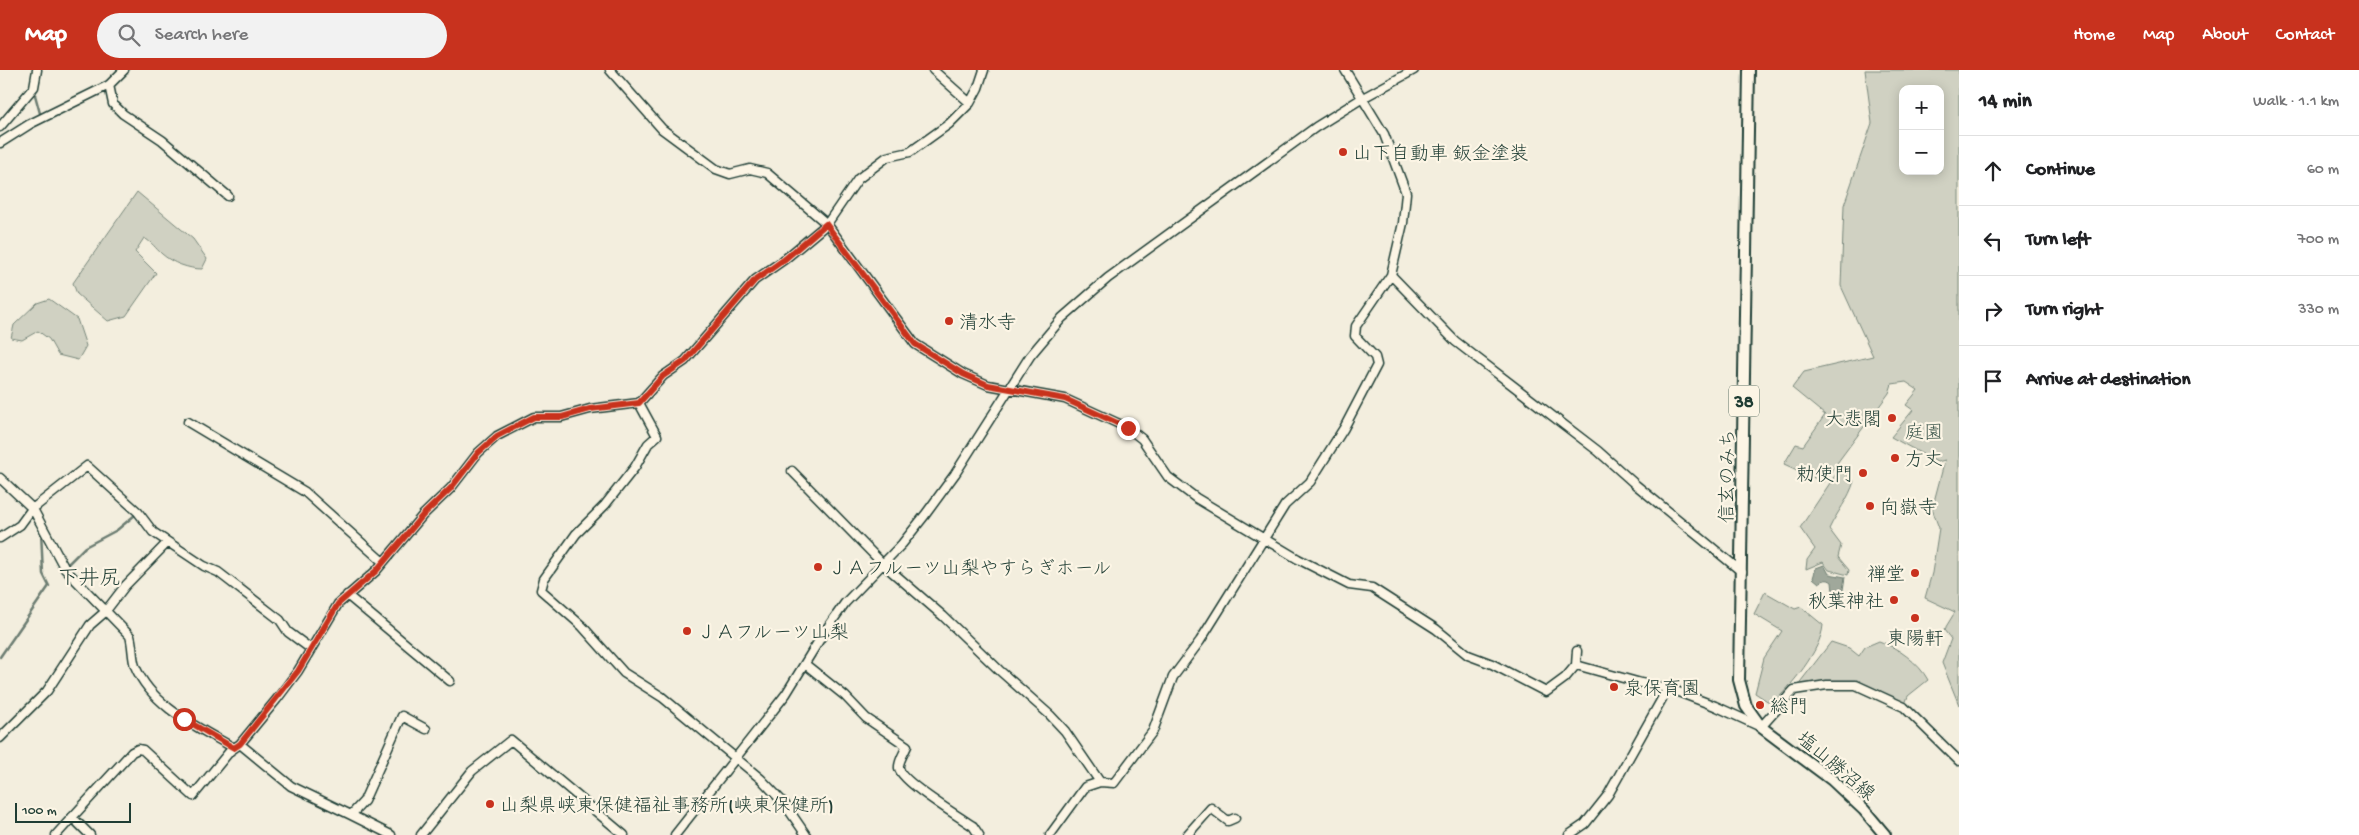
<!DOCTYPE html>
<html lang="en">
<head>
<meta charset="utf-8">
<style>
  body { margin:0; font-family:"Gochi Hand","Klee One",sans-serif; background:#f2f2f2; color:#202124 }
  .controls { position:absolute; right:15px; top:15px; display:grid; overflow:hidden; border-radius:10px; box-shadow:0 2px 12px #0003 }
  .controls button { width:45px; height:45px; display:grid; place-items:center; padding:0; border:0; border-bottom:1px solid #e0e0e0; background:#fff; color:#202124; font:25px sans-serif }
  .scale { position:absolute; left:15px; bottom:12px; width:116px; box-sizing:border-box; padding-left:5px; border:2px solid #1f3d34; border-top:0; font-size:14px; line-height:18px; white-space:nowrap; color:#1f3d34; -webkit-text-stroke:4px #fcf5e5; paint-order:stroke }
  .stop { position:absolute; width:15px; height:15px; margin:-11px; border:4px solid #c8321e; border-radius:50%; background:#fff }
  .stop.end { background:#c8321e; border-color:#fff; box-shadow:0 1px 5px #0008 }
  .list { margin:0; padding:0; list-style:none }
  h2 { display:flex; justify-content:space-between; align-items:center; height:65px; margin:0; padding:0 20px; font-size:21px }
  h2 small { font-size:16px; font-weight:400; color:#757577 }
  .list li { display:grid; grid-template-columns:32px 1fr auto; gap:15px; align-items:center; box-sizing:border-box; height:70px; padding:0 20px; border-top:1px solid #e0e0e0 }
  .list b { display:block; font-size:19px; white-space:nowrap }
  .list em { font-size:16px; font-style:normal; color:#757577 }
  .icon { flex:none; width:28px; height:28px; fill:none; stroke:currentColor; stroke-width:2; stroke-linecap:round; stroke-linejoin:round }
  .map { position:relative; flex:none; width:1959px; height:765px; overflow:hidden }
  header { display:flex; align-items:center; gap:30px; box-sizing:border-box; height:70px; padding:0 25px; background:#c8321e; color:#fff }
  header strong { font-size:24px }
  nav { display:flex; gap:28px; margin-inline-start:auto; font-size:18px }
  .search { width:350px; height:45px; background:#f2f2f2; display:flex; align-items:center; gap:12px; box-sizing:border-box; padding:0 18px; border-radius:28px; color:#757577; font-size:19px }
  main { display:flex }
  aside { flex:1; background:#fff }
  .map>svg:first-child { display:block }
</style>
</head>
<body>
<header>
<strong>Map</strong>
<div class="search"><svg class="icon" aria-label="search" viewBox="0 0 24 24"><circle cx="10" cy="10" r="6"/><path d="M15 15l6 6"/></svg>Search here</div>
<nav><a>Home</a><a>Map</a><a>About</a><a>Contact</a></nav>
</header>
<main>
<div class="map">
<svg width="1959" height="765" viewBox="0 0 1959 765">
  <rect width="100%" height="100%" fill="#f3eede"/>
  <filter id="ink" filterUnits="userSpaceOnUse"><feTurbulence type="fractalNoise" baseFrequency=".02" numOctaves="2"/><feDisplacementMap in="SourceGraphic" scale="10" xChannelSelector="R" yChannelSelector="G"/><feConvolveMatrix kernelMatrix="1 2 1 2 8 2 1 2 1" color-interpolation-filters="sRGB"/></filter>
  <g filter="url(#ink)">
    <path fill="#d0d1c2" stroke="#78877b" fill-rule="evenodd" d="M1865 0H1959V635L1942 593 1951 569 1944 560 1955 542 1925 528 1932 503 1939 458 1932 439 1945 390 1937 392 1891 367 1913 340 1906 335 1918 320 1906 312 1892 314 1889 323 1823 412 1784 394 1796 374 1803 376 1825 345 1792 318 1804 302 1873 286 1841 216 1844 135 1872 53ZM1903 19H1940V101H1903Z
      M137 122 193 169 207 189 202 199C189 199 172 193 162 184 155 178 153 173 144 168L135 182 156 203 126 246 108 251 77 224 73 213Z
      M49 229 77 249 86 276 78 290 58 285 49 269 38 261 22 270 11 268 14 255 37 233Z
      M1844 400 1854 411C1849 429 1837 442 1829 459L1841 475 1838 487 1849 500 1848 505 1829 500 1823 492 1806 499 1807 490 1815 479 1800 458 1836 404Z
      M1765 522 1795 539 1801 537 1823 555C1821 581 1791 616 1772 634L1755 623 1764 588 1782 561 1754 544Z
      M1879 571C1897 577 1919 593 1928 610L1908 626 1904 637 1856 615 1794 620 1831 572 1849 578 1859 586 1865 577Z"/>
    <path fill="#a0a89b" stroke="#6c7d72" d="M1824 495 1829 504 1845 507 1843 520 1839 524 1833 522 1832 512C1827 508 1824 510 1819 513L1813 508 1816 498Z"/>
    <g fill="none" stroke-linecap="round" stroke-linejoin="round">
      <path stroke="#6c7d72" stroke-width="2.5" d="M39 11 40 0
        M37 18 35 25 41 47
        M66 496 85 477 117 460 135 445
        M0 587 49 516 43 504 41 461 30 443"/>
      <g stroke="#1f3d34" stroke-width="11">
        <path id="minor" d="M610 0 662 59 716 99 730 104 750 99 767 103 827 154 915 274 963 304 988 315 1065 329 1128 358 1142 369 1168 407 1196 428 1298 489 1349 515 1372 518 1436 559 1468 585 1492 594 1546 622 1565 608 1576 595 1641 613 1668 618 1715 636 1761 657 1794 620 1827 615H1856L1904 637 1959 691
          M933 0 970 33
          M109 15 113 34 123 44 162 70 228 126
          M0 57 34 17 37 0
          M0 73 30 54 109 15 124 0
          M1391 205 1455 271 1598 381 1636 415 1742 502
          M639 333 657 366 648 374 635 397 605 435 576 464 544 509 541 520 582 556 624 603 662 627 761 709 784 733 806 765
          M188 352 305 422 383 492
          M792 401 883 494 943 546 999 600 1050 645 1065 661 1100 712
          M0 408 33 439 65 499 130 566C133 576 132 588 135 596 152 637 198 657 234 678
          M0 468 20 455 31 440 87 396 138 442 153 462 204 496 218 502 280 550 288 562 311 579
          M347 525 450 611
          M805 594 845 626 866 648 907 676C904 683 898 692 899 698 901 711 959 747 973 756L979 765
          M1576 595 1577 581
          M0 668 47 621 90 555 105 542 125 516 167 473
          M240 674 291 716 351 745
          M72 747 90 765
          M56 765 132 682 138 679 143 680 193 726 230 681 240 674 277 629 298 601 338 534 376 501 423 445 451 418 478 383 497 366 534 347H561L590 339 639 333 663 306 685 291 755 210 785 189 827 154 858 109 887 87 910 82 949 54 970 33 978 18 984 0
          M391 765 351 745 364 731 402 646 426 659
          M421 765 472 701 511 670 624 765
          M675 765 786 624 823 564 845 533 902 474 925 445 955 404 1030 286 1062 248 1108 208 1316 57 1361 29 1414 0
          M1050 765 1085 717 1100 712 1114 713 1153 661 1173 607 1200 571 1285 435 1310 412 1344 358 1377 295 1375 287 1355 266 1356 256 1391 205 1403 153 1406 123 1384 64 1345 0
          M1187 765 1211 738 1228 751 1235 748
          M1569 765 1585 754 1608 725 1668 618"/>
      </g>
      <g stroke="#1f3d34" stroke-width="14">
        <path id="major" d="M1749 0 1739 610 1746 636 1761 657 1832 710 1864 740 1885 765"/>
      </g>
      <use href="#minor" stroke="#fcf5e5" stroke-width="8"/>
      <use href="#major" stroke="#fcf5e5" stroke-width="10"/>
    </g>
  </g>
  <g fill="none" stroke-linecap="round" stroke-linejoin="round" filter="url(#ink)">
    <path stroke="#c8321e" stroke-width="6" d="M184 649 234 678 240 674 298 601 338 534 376 501 423 445 451 418 478 383 497 366 534 347H562L590 339 639 333 663 306 685 291 755 210 785 189 826 154 915 274 963 304 988 315 1065 329 1128 358"/>
  </g>
  <g fill="#c8321e" stroke="#fcf5e5" stroke-width="2">
    <circle cx="1343" cy="82" r="5"/>
    <circle cx="949" cy="251" r="5"/>
    <circle cx="1892" cy="348" r="5"/>
    <circle cx="1895" cy="388" r="5"/>
    <circle cx="1863" cy="403" r="5"/>
    <circle cx="1870" cy="436" r="5"/>
    <circle cx="818" cy="497" r="5"/>
    <circle cx="1915" cy="503" r="5"/>
    <circle cx="1894" cy="530" r="5"/>
    <circle cx="1915" cy="548" r="5"/>
    <circle cx="687" cy="561" r="5"/>
    <circle cx="1614" cy="617" r="5"/>
    <circle cx="1760" cy="635" r="5"/>
    <circle cx="490" cy="734" r="5"/>
  </g>
  <g text-anchor="middle" stroke-width="4.5" stroke-linejoin="round" paint-order="stroke">
    <rect fill="#fcf5e5" stroke="#617469" stroke-width="1" x="1729" y="315.5" width="30" height="31" rx="4"/>
    <g font-size="18" font-weight="bold" fill="#1f3d34">
      <text x="1744" y="337">38</text>
    </g>
    <g font-size="19" fill="#1f3d34" stroke="#fcf5e5" text-anchor="start">
      <text x="1353" y="89">山下自動車 鈑金塗装</text>
      <text x="959" y="258">清水寺</text>
      <text x="1882" y="355" text-anchor="end">大悲閣</text>
      <text x="1905" y="395">方丈</text>
      <text x="1853" y="410" text-anchor="end">勅使門</text>
      <text x="1880" y="443">向嶽寺</text>
      <text x="828" y="504">ＪＡフルーツ山梨やすらぎホール</text>
      <text x="1905" y="510" text-anchor="end">禅堂</text>
      <text x="1884" y="537" text-anchor="end">秋葉神社</text>
      <text x="697" y="568">ＪＡフルーツ山梨</text>
      <text x="1915" y="574" text-anchor="middle">東陽軒</text>
      <text x="1624" y="624">泉保育園</text>
      <text x="1770" y="642">総門</text>
      <text x="500" y="741">山梨県峡東保健福祉事務所(峡東保健所)</text>
    </g>
    <g font-size="19" fill="#425b50" stroke="#fcf5e5">
      <text x="1924" y="368">庭園</text>
    </g>
    <g font-size="19" fill="#1f3d34" stroke="#fcf5e5">
      <text transform="translate(1726 406) rotate(-89)" y="7">信玄のみち</text>
      <text transform="translate(1837 695) rotate(40)" y="7">塩山勝沼線</text>
    </g>
    <g font-size="21" fill="#1f3d34" stroke="#fcf5e5">
      <text x="89" y="514">下井尻</text>
    </g>
  </g>
</svg>
<div class="controls">
<button>+</button>
<button>−</button>
</div>
<div class="scale">100 m</div>
<div class="stop" style="left:184px;top:649px"></div>
<div class="stop end" style="left:1128px;top:358px"></div>
</div>
<aside>
<h2>14 min<small>Walk · 1.1 km</small></h2>
<ul class="list">
<li><svg class="icon" aria-label="ahead" viewBox="0 0 24 24"><path d="M12 20V5M6 11l6-6 6 6"/></svg><div><b>Continue</b></div><em>60 m</em></li>
<li><svg class="icon" aria-label="left" viewBox="0 0 24 24"><path d="M17 20v-9H6M10 6l-5 5 5 5"/></svg><div><b>Turn left</b></div><em>700 m</em></li>
<li><svg class="icon" aria-label="right" viewBox="0 0 24 24"><path d="M7 20v-9h11M14 6l5 5-5 5"/></svg><div><b>Turn right</b></div><em>330 m</em></li>
<li><svg class="icon" aria-label="arrive" viewBox="0 0 24 24"><path d="M6 21V4h12l-3 4 3 4H6"/></svg><div><b>Arrive at destination</b></div></li>
</ul>
</aside>
</main>
</body>
</html>
